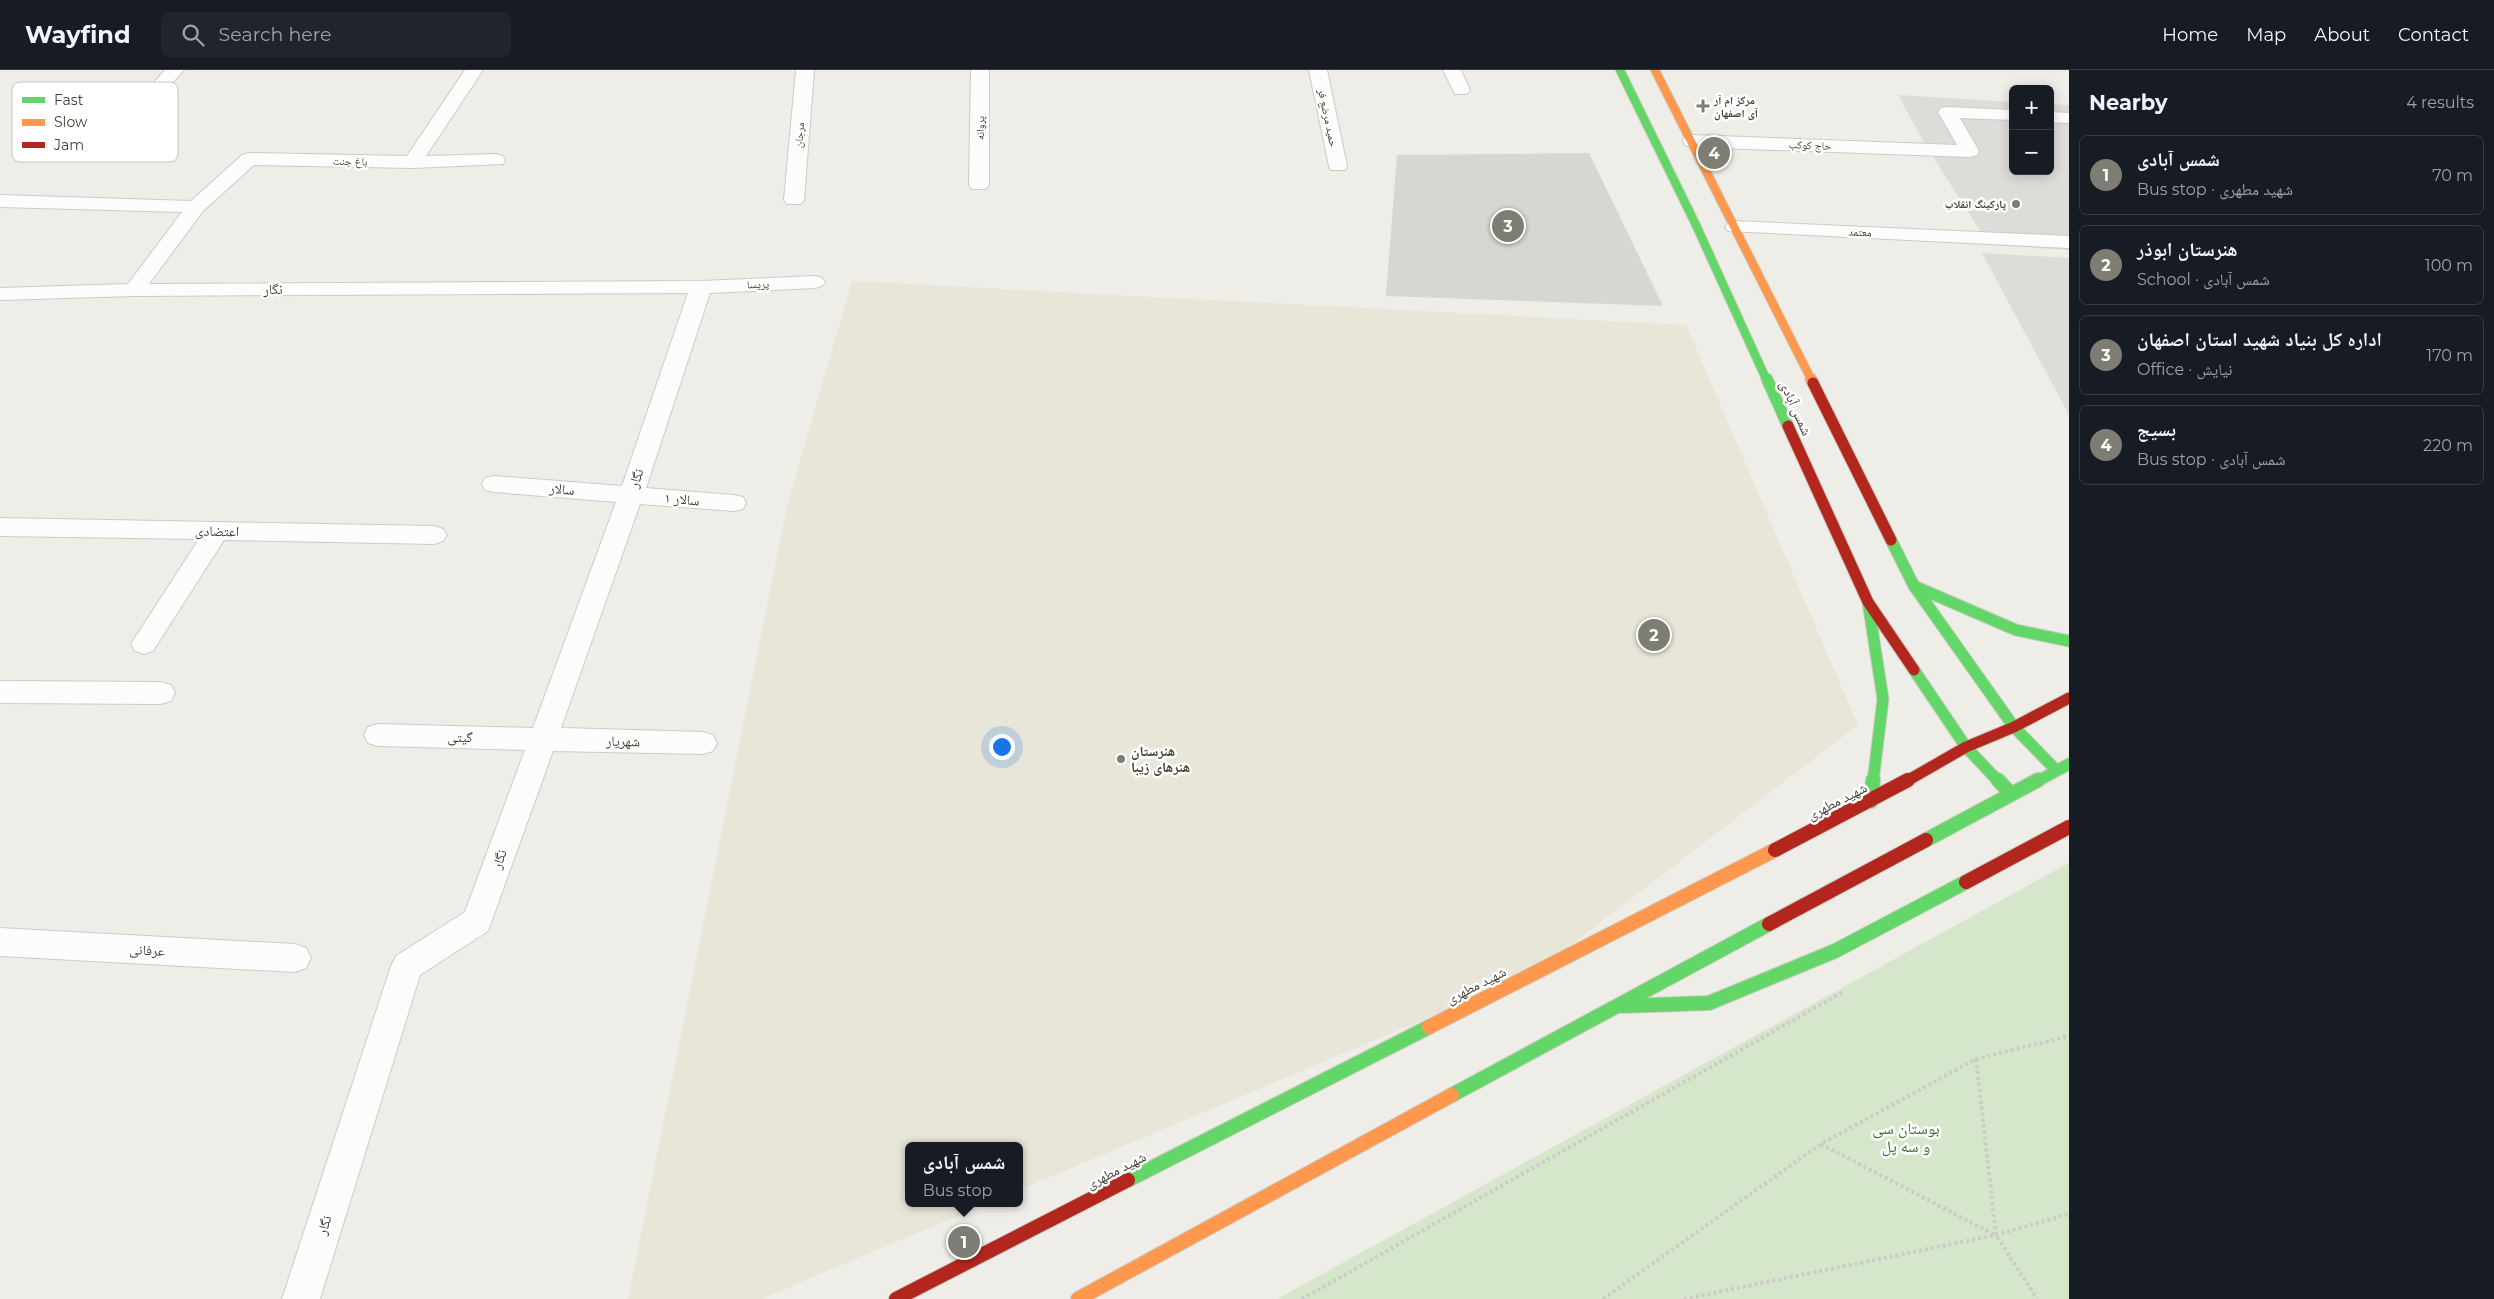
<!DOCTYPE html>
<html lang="en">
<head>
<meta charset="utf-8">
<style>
  body { margin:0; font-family:Montserrat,"Noto Naskh Arabic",sans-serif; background:#20242c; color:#f1f3f6 }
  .controls { position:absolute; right:15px; top:15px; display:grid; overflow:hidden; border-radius:8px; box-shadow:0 2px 12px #0003 }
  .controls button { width:45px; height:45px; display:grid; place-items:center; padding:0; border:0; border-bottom:1px solid #363941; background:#171b24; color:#f1f3f6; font:25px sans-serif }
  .you { position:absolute; left:1001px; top:676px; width:18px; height:18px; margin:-12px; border:4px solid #fff; border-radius:50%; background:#1a73e8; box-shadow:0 0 0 8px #1a73e833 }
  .badge { display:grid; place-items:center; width:32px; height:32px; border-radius:50%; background:#7e7d74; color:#fff; font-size:16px; font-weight:700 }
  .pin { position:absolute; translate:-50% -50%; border:2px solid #fff; box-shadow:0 1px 5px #0006 }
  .popup { position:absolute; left:905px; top:1072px; width:118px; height:65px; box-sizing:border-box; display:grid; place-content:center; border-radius:8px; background:#171b24; filter:drop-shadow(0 1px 4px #0005); font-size:16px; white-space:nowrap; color:#9ea1a6 }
  .popup b { font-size:19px; color:#f1f3f6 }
  .popup::after { content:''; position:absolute; left:50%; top:100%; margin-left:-10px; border:10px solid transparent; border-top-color:#171b24 }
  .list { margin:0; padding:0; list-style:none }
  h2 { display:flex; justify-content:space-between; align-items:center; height:65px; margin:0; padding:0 20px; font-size:21px }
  h2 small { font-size:16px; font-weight:400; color:#9ea1a6 }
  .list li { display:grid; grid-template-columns:32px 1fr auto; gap:15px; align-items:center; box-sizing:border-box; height:80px; margin:0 10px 10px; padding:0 10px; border:1px solid #363941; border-radius:8px }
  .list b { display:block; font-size:19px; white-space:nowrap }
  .list p { margin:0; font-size:16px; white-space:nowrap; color:#9ea1a6 }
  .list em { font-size:16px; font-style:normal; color:#9ea1a6 }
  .icon { flex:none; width:28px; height:28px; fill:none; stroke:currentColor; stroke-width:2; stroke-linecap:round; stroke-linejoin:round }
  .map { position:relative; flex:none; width:2069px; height:1229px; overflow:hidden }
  header { display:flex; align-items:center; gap:30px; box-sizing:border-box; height:70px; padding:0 25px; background:#171b24; border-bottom:1px solid #363941 }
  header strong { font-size:24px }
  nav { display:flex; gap:28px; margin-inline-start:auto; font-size:18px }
  .search { width:350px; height:45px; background:#20242c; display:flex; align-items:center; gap:12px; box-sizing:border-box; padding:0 18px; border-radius:8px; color:#9ea1a6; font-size:19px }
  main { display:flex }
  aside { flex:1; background:#171b24 }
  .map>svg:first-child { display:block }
</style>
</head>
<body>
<header>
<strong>Wayfind</strong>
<div class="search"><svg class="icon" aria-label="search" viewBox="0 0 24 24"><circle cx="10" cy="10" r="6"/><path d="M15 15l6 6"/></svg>Search here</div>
<nav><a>Home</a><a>Map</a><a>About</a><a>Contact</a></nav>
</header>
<main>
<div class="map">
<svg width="2069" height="1229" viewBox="0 0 2069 1229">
  <rect width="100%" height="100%" fill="#eeede8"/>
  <path fill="#e8e6d8" d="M852 211 1686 255 1858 655 1534 903 1019 1120V1076H909V1133H988L761 1229H628L787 436Z"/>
  <path fill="#d6e6cb" d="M2069 793V1229H1277Z"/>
  <path fill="#dddcd8" d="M1898 25 2013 32V101H2050V34L2069 35V180L1989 175 1928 79Z
    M1982 183 2069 188V345Z"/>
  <path fill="#d7d6d1" d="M1589 83 1663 236 1386 226 1397 85Z"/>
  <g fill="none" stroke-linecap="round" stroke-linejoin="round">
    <g stroke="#cccbc6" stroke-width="2">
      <path id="lane" d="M1947 37 2013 40V50L1960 48 1979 81 1977 85 1970 87 1692 77 1685 75 1683 71 1685 67 1692 65 1957 75 1938 42 1941 38Z
        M2050 42 2069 43V53L2050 52Z
        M1735 151 2069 166V178L1728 161 1725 157 1728 153Z"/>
    </g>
    <g stroke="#cccbc6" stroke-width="2">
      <path id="street" d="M165 0H184L164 22H152L149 18Z
        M465 0H483L426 86 496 84 503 86 505 90 503 94 413 98 254 95 203 141 149 214 701 211 815 206 822 208 825 212 822 216 815 218 710 223 646 418 734 425 743 427 746 433 743 439 734 441 640 434 561 658 703 662 713 665 717 673 713 681 703 684 553 681 488 861 420 905 320 1229H282L391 896 396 886 465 842 525 680 378 676 368 673 364 665 368 657 378 654 533 658 616 432 494 422 485 420 482 414 485 408 494 406 622 416 688 223 134 226 0 230V218L128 214 182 142 0 137V125L191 131 242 85 249 83 407 86Z
        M796 0H814L804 130 801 134H787L784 130Z
        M971 0H989V115L986 119H972L969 115Z
        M1309 0H1327L1347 96 1345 100H1331L1329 96Z
        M1443 0H1461L1470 20 1467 24H1455Z
        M0 448 434 456 443 459 447 465 443 471 434 474 224 470 153 581 144 584 135 581 131 574 199 469 0 466Z
        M0 611 161 612 171 615 175 623 171 631 161 634 0 633Z
        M0 858 295 874 306 878 311 888 306 898 295 902 0 886Z"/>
    </g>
    <g stroke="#cccbc0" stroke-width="10">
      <path id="fast-far2" d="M1620 0 1696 155 1767 311"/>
    </g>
    <g stroke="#cccbc0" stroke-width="13">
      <path id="fast-far1" d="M1767 309 1788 356
        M1891 470 1914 516 2014 657 2056 700
        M1914 516 2016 560 2069 571
        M1868 532 1883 629 1873 712
        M1914 600 1966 677 1999 712
        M2036 712 2069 694"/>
    </g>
    <g stroke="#cccbc0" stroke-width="16">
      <path id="fast" d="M1998 710 2011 724
        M1871 731 1873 710
        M1926 770 2038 710
        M1621 936 1709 933 1835 881 1966 812
        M1452 1025 1769 854
        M1128 1110 1429 957"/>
    </g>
    <g stroke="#cccbc0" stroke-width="10">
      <path id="slow-far2" d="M1655 0 1812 311"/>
    </g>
    <g stroke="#cccbc0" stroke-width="13">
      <path id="slow-far1" d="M1811 309 1813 313"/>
    </g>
    <g stroke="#cccbc0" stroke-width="16">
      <path id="slow" d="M1429 957 1775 780
        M1078 1229 1452 1025"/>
    </g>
    <g stroke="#cccbc0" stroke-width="13">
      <path id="jam-far1" d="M1813 313 1891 470
        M1788 356 1868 532 1914 600
        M1905 712 1966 677 2014 657 2069 628"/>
    </g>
    <g stroke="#cccbc0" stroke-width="16">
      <path id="jam" d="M1775 780 1908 710
        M1966 812 2069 757
        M1769 854 1926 770
        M896 1229 1128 1110"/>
    </g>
    <path stroke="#cccbc6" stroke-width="4" stroke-dasharray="3 3" stroke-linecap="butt" d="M1976 989 1996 1165 2037 1229
      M1821 1074 1995 1165
      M1302 1229 1843 922
      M1603 1229 1821 1074 1976 989 2069 966
      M1684 1229 1996 1165 2069 1144"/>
    <use href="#lane" fill="#fcfcfc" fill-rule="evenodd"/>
    <use href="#street" fill="#fcfcfc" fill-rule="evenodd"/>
    <use href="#fast-far2" stroke="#63d668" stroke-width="8"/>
    <use href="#fast-far1" stroke="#63d668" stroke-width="11"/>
    <use href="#fast" stroke="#63d668" stroke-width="14"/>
    <use href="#slow-far2" stroke="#ff974d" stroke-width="8"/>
    <use href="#slow-far1" stroke="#ff974d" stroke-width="11"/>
    <use href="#slow" stroke="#ff974d" stroke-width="14"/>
    <use href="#jam-far1" stroke="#b3261e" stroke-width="11"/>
    <use href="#jam" stroke="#b3261e" stroke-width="14"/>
  </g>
  <g fill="#7e7d74" stroke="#fff" stroke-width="2">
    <path d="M1700.5 28.5h5v5h5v5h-5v5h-5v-5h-5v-5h5z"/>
    <circle cx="2016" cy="134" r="5"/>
    <circle cx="1121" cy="689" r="5"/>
  </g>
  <g text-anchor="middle" stroke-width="5" stroke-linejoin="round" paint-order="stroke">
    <g font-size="11" font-weight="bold" fill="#424036" stroke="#fff" text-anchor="start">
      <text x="1714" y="34">مرکز ام آر<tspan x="1714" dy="13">آی اصفهان</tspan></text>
      <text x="2006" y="138" text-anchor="end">پارکینگ انقلاب</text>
    </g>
    <g font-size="11" fill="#424036" stroke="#fff">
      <text transform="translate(1328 48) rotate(78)" y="4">حمید مرضع فر</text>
      <text transform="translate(980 58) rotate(-89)" y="4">پروانه</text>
      <text transform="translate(799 65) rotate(-85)" y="4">مرجان</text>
      <text transform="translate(1810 75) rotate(2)" y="4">حاج کوکب</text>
      <text transform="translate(350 91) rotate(1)" y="4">باغ جنت</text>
      <text transform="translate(1860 162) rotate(2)" y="4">معتمد</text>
      <text transform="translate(758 214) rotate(-2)" y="4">پریسا</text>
    </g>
    <g font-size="14" fill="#424036" stroke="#fff">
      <text x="273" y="224">نگار</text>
      <text transform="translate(1796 338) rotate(66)" y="5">شمس آبادی</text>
      <text transform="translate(636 408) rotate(-71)" y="5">نگار</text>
      <text transform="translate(562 419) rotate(5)" y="5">سالار</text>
      <text transform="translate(682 429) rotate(5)" y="5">سالار ۱</text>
      <text transform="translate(217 461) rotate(1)" y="5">اعتضادی</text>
      <text transform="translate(460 667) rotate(1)" y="5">گیتی</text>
      <text transform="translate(623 671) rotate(1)" y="5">شهریار</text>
      <text transform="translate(1837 731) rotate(-27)" y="5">شهید مطهری</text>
      <text transform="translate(499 789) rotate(-70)" y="5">نگار</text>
      <text transform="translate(147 880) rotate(3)" y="5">عرفانی</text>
      <text transform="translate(1476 915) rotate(-27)" y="5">شهید مطهری</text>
      <text transform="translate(1116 1100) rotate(-27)" y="5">شهید مطهری</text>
      <text transform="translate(324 1155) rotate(-72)" y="5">نگار</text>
    </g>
    <g font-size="14" font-weight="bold" fill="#424036" stroke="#fff" text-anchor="start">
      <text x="1131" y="686">هنرستان<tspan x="1131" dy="16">هنرهای زیبا</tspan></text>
    </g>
    <g font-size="16" fill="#3c6d30" stroke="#fff">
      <text x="1906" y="1064">بوستان سی<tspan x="1906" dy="18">و سه پل</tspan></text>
    </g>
  </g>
  <rect x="12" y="12" width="166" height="80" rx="8" fill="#fff" stroke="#c6c6c3" stroke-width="1"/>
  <rect x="22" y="27" width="23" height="6" fill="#63d668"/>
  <rect x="22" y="49" width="23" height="7" fill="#ff974d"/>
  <rect x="22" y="72" width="23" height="6" fill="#b3261e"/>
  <g font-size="14" fill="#424036">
    <text x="54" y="35">Fast</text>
    <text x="54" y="57">Slow</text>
    <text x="54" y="80">Jam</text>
  </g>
</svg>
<div class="controls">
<button>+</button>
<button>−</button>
</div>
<div class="you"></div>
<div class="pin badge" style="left:964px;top:1172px">1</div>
<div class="popup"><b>شمس آبادی</b>Bus stop</div>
<div class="pin badge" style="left:1654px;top:565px">2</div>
<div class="pin badge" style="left:1508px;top:156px">3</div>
<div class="pin badge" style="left:1714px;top:83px">4</div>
</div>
<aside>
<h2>Nearby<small>4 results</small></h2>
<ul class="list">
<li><span class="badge">1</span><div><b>شمس آبادی</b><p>Bus stop · شهید مطهری</p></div><em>70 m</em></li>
<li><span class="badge">2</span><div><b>هنرستان ابوذر</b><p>School · شمس آبادی</p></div><em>100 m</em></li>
<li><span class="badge">3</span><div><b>اداره کل بنیاد شهید استان اصفهان</b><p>Office · نیایش</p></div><em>170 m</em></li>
<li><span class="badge">4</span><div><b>بسیج</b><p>Bus stop · شمس آبادی</p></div><em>220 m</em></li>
</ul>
</aside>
</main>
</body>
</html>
